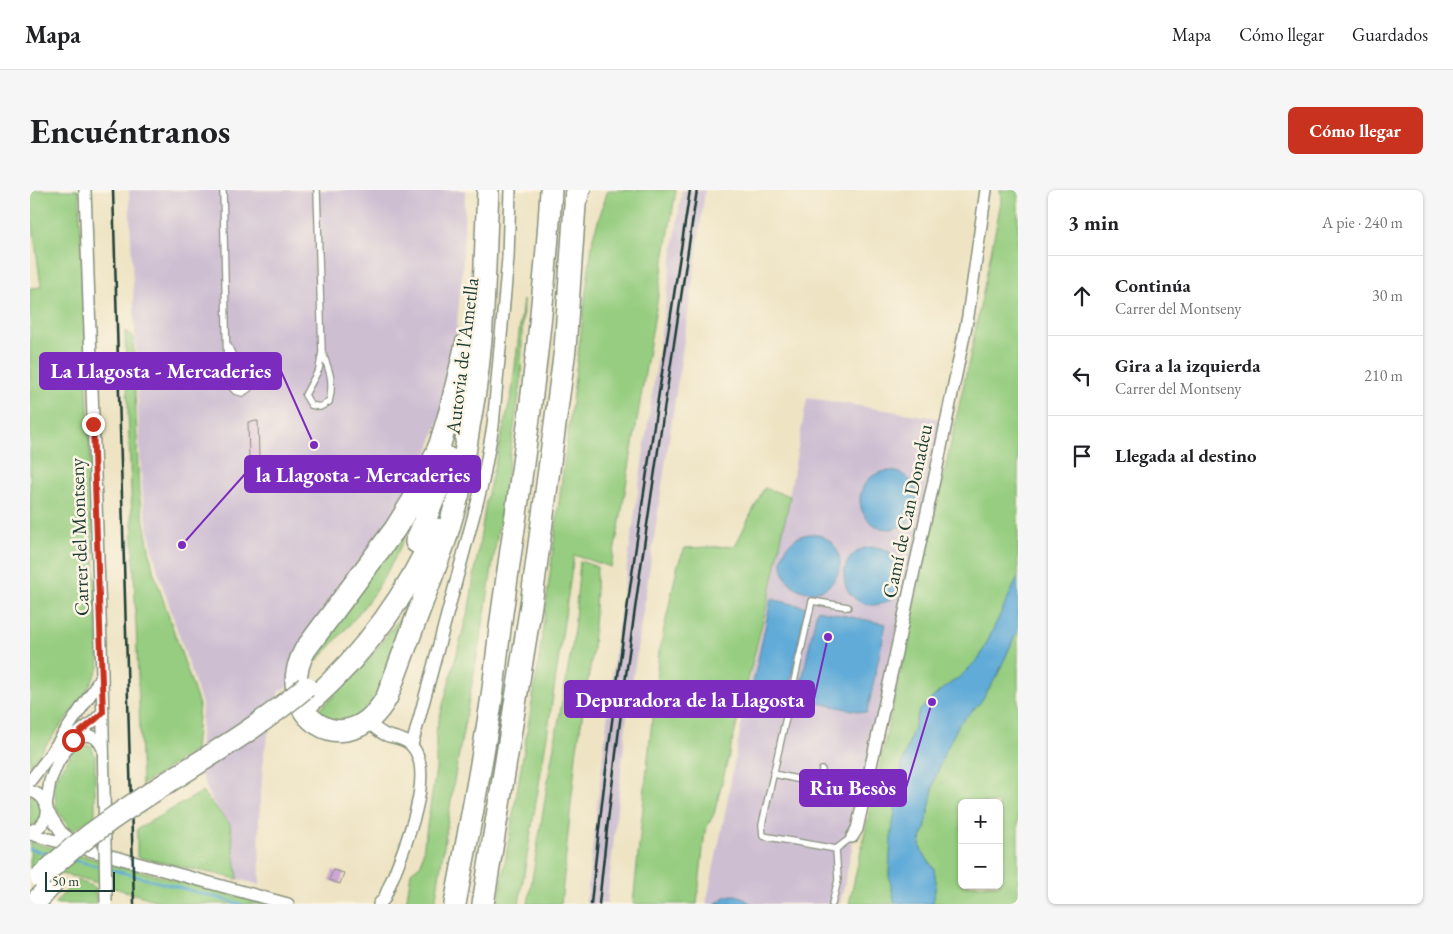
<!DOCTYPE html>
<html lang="es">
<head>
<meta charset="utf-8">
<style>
  body { margin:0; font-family:"EB Garamond",serif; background:#f6f6f6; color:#202124 }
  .controls { position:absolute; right:15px; bottom:15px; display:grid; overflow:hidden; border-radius:8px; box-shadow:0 1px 4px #0004 }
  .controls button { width:45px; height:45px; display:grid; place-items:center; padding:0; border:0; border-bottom:1px solid #e0e0e0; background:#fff; color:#202124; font:25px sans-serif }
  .scale { position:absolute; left:15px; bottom:12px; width:70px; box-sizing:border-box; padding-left:5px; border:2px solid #1f3d34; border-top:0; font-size:14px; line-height:18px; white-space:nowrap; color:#1f3d34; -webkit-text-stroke:4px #fcf5e5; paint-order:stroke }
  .stop { position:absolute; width:15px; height:15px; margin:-11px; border:4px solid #c8321e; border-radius:50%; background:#fff }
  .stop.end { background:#c8321e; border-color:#fff; box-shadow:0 1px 5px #0008 }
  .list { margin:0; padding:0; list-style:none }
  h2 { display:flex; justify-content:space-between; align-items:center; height:65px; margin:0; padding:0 20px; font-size:21px }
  h2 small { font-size:16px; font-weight:400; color:#757577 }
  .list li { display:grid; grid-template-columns:32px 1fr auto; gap:15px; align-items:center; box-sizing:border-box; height:80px; padding:0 20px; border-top:1px solid #e0e0e0 }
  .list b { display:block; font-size:19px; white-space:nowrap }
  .list p { margin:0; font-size:16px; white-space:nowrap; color:#757577 }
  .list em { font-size:16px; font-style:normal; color:#757577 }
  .icon { flex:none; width:28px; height:28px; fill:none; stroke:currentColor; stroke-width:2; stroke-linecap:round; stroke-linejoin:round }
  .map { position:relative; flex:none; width:988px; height:714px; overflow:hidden; border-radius:8px }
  header { display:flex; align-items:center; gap:30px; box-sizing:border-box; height:70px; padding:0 25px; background:#fff; border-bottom:1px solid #e0e0e0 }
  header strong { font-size:24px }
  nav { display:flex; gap:28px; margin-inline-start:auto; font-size:18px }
  .intro { display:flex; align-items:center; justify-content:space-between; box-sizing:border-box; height:120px; padding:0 30px }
  h1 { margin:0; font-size:35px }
  .button { padding:12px 22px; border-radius:8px; background:#c8321e; color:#fff; font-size:18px; font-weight:700 }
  main { display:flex; gap:30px; padding:0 30px }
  aside { flex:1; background:#fff; border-radius:8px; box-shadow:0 1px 4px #0004 }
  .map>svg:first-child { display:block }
</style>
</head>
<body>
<header>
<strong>Mapa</strong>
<nav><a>Mapa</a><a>Cómo llegar</a><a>Guardados</a></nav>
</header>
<div class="intro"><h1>Encuéntranos</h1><a class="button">Cómo llegar</a></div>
<main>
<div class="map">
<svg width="988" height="714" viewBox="0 0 988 714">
  <rect width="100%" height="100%" fill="#fcf5e5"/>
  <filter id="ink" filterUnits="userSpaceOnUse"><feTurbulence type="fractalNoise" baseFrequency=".02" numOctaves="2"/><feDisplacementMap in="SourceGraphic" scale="10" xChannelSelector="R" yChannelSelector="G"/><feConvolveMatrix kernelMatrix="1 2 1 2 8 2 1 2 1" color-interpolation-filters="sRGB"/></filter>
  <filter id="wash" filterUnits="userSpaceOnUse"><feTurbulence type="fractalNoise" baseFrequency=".0096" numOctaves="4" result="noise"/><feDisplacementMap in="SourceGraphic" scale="20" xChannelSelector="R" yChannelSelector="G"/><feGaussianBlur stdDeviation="1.12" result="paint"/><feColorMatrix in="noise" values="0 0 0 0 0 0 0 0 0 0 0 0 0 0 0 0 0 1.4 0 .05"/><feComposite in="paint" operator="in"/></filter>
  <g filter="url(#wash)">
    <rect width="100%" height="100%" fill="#eee4c4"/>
    <path fill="#cdbed2" d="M99 0H435L433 72 422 189 391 283 257 497 249 501 234 562 229 629 230 695 208 689 200 635 181 609 170 581 172 514 129 385 119 343 113 309 110 262Z
      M652 0H675L664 84 596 534 577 714H556L586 452Z
      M777 208 913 229 825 634 822 658 810 714H676L693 633 719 493 742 400Z"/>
    <path fill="#96cd80" stroke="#5a855a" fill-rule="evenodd" d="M0 0H49L69 478 55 504 0 576V98L11 97 3 35 2 32 0 31Z
      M578 0H646L589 337 581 377 544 365 517 546 489 714H468L508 477 563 47Z
      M970 0H988V387L950 467 931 486 911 500 889 521 872 574 861 648 859 685 865 714H819L942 157 971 12Z
      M493 110 491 193 455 423 424 591 405 714H376L381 682 391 674 406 579V541L439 418 456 312 482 202Z
      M95 141 103 146 109 305 123 380 169 515 165 561 112 595Z
      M734 298 760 306 741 399 684 624 675 641 667 714H603L629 462 648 374 655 358 705 356Z
      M393 306C383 329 374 352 362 373 340 416 305 451 273 486L282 464Z
      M550 371 567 377 563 459 546 565 531 714H498L520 578 543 451Z
      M401 374 348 506 327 528 303 533 287 522 330 481 370 428Z
      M988 439V714H903L906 692 904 679 891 660 890 651 895 639 905 589 914 564 929 534 945 518 967 486ZM932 613H969V695H932Z
      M53 555 61 556 65 565V626L41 642 26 617 24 591 44 560Z
      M172 602 200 634 208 689 107 667V639Z
      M0 605C11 611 14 617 11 629L0 637Z
      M0 652 236 714H138L51 688 0 678Z
      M46 690 65 697 66 714H24Z"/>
    <path fill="#60abd8" stroke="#407486" d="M830 310a29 29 0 1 1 58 0a29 29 0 1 1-58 0Z
      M752 373a29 29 0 1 1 58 0a29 29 0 1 1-58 0Z
      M814 386a29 29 0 1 1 58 0a29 29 0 1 1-58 0Z
      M988 387V439L967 486 950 513 929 534 914 564 905 589 895 639 890 651 891 660 904 679 906 692 903 714H865L859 686 861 648 872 574 889 521 911 500 931 486 950 467Z
      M741 409 776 417 757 507 722 499Z
      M787 420 856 434 837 523 768 509Z
      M705 705 712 707 721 714H685L697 706Z"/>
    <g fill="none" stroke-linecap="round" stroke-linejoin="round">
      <path stroke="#60abd8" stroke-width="2.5" d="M0 659 23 665
        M43 670 71 677
        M79 679 211 714"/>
    </g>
    <g id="blocks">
      <path fill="#cea5d3" d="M228 231 229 267 219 268 218 232Z
        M303 680 314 683 310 694 299 690Z"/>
    </g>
  </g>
  <g filter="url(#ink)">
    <use href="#blocks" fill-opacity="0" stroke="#86907c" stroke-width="1"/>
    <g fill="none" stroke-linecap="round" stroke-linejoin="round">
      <g stroke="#86907c" stroke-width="8">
        <path id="service" d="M193 0 197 180 199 194 205 201 212 203C220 199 223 195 223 186L205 170 197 154
          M287 0 292 162 289 179 275 205 281 215 290 217 299 212C304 192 300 181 292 162
          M554 11 558 0
          M818 417 782 411 732 635 733 646 806 659 822 647
          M744 584 789 594 792 580
          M802 714 808 690 806 659"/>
      </g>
      <g stroke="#86907c" stroke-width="14">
        <path id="minor" d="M55 0 72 483 75 657
          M337 532C343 536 349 542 356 545 364 548 374 548 381 555 410 584 367 676 354 709L349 714
          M45 549C57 541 68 546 73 559
          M382 555 453 291 463 236 478 68 480 0
          M0 591 17 569 64 499 72 484
          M0 601C23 607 23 635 0 641
          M16 616 20 591 28 572 47 544 65 530 73 522
          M18 622 31 642 48 656
          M0 644 258 714
          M822 647 827 639 908 272 938 126 956 0"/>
      </g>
      <g stroke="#86907c" stroke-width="24">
        <path id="motorway" d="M436 154 420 221 410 254 393 294 365 339 275 460C240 524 317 578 357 507L415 351 429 303 439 237
          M436 250C455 169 454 83 458 0
          M386 352 408 299 418 268
          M281 511C334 463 378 404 406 339
          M4 714 21 695
          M425 714C438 645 452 576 462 506 466 479 468 451 472 423 492 283 513 142 521 0
          M453 714 501 415 535 159 546 0"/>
      </g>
      <use href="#service" stroke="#fff" stroke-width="5.5"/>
      <use href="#minor" stroke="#fff" stroke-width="11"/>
      <use href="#motorway" stroke="#fff" stroke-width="21"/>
      <path stroke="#1f3d34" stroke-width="2.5" d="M83 0 104 714
        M561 714C585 475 624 237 660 0
        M569 714C593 475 632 237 667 0"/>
      <g stroke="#86907c" stroke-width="14" stroke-linecap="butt">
        <path id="minor-bridge" d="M75 657 76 712"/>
      </g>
      <g stroke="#86907c" stroke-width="24" stroke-linecap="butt">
        <path id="motorway-bridge" d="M11 687C89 610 193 568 276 497"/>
      </g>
      <use href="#minor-bridge" stroke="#fff" stroke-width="11"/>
      <use href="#motorway-bridge" stroke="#fff" stroke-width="21"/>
    </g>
  </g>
  <g fill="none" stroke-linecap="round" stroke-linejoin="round" filter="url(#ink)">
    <path stroke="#c8321e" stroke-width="6" d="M43 550C51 538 64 533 73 522L63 234"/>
  </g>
  <g text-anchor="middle" stroke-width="5" stroke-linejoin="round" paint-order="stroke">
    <g font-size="20" fill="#1f3d34" stroke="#fcf5e5">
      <text transform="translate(432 166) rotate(-83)" y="7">Autovia de l'Ametlla</text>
      <text transform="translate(877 321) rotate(-78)" y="7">Camí de Can Donadeu</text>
      <text transform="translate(49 347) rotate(-92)" y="7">Carrer del Montseny</text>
    </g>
  </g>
  <path fill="none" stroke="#7b2cbf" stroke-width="2" d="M284 255L251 181M152 355L215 284M798 447L784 509M902 512L876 598"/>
  <g fill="#7b2cbf" stroke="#fcf5e5" stroke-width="2">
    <circle cx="284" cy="255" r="5"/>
    <circle cx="152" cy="355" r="5"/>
    <circle cx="798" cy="447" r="5"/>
    <circle cx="902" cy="512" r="5"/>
  </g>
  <g fill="#7b2cbf" stroke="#7b2cbf" stroke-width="2">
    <rect x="10" y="163" width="241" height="36" rx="5"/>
    <rect x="215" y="266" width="235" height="36" rx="5"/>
    <rect x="535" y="491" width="249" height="36" rx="5"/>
    <rect x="770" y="580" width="106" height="36" rx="5"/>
  </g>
  <g font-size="21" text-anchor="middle" font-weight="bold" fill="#fff">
    <text x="131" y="188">La Llagosta - Mercaderies</text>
    <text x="333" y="292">la Llagosta - Mercaderies</text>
    <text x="660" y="517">Depuradora de la Llagosta</text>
    <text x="823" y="605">Riu Besòs</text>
  </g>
</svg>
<div class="controls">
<button>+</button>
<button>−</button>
</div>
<div class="scale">50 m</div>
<div class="stop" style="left:43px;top:550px"></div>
<div class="stop end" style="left:63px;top:234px"></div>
</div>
<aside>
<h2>3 min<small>A pie · 240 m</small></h2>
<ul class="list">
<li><svg class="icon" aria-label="ahead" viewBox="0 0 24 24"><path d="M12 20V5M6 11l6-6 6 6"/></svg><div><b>Continúa</b><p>Carrer del Montseny</p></div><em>30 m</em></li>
<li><svg class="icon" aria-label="left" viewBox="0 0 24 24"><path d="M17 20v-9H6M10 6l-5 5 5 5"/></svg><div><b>Gira a la izquierda</b><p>Carrer del Montseny</p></div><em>210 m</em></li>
<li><svg class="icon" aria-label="arrive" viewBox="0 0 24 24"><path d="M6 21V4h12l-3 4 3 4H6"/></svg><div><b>Llegada al destino</b></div></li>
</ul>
</aside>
</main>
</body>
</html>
